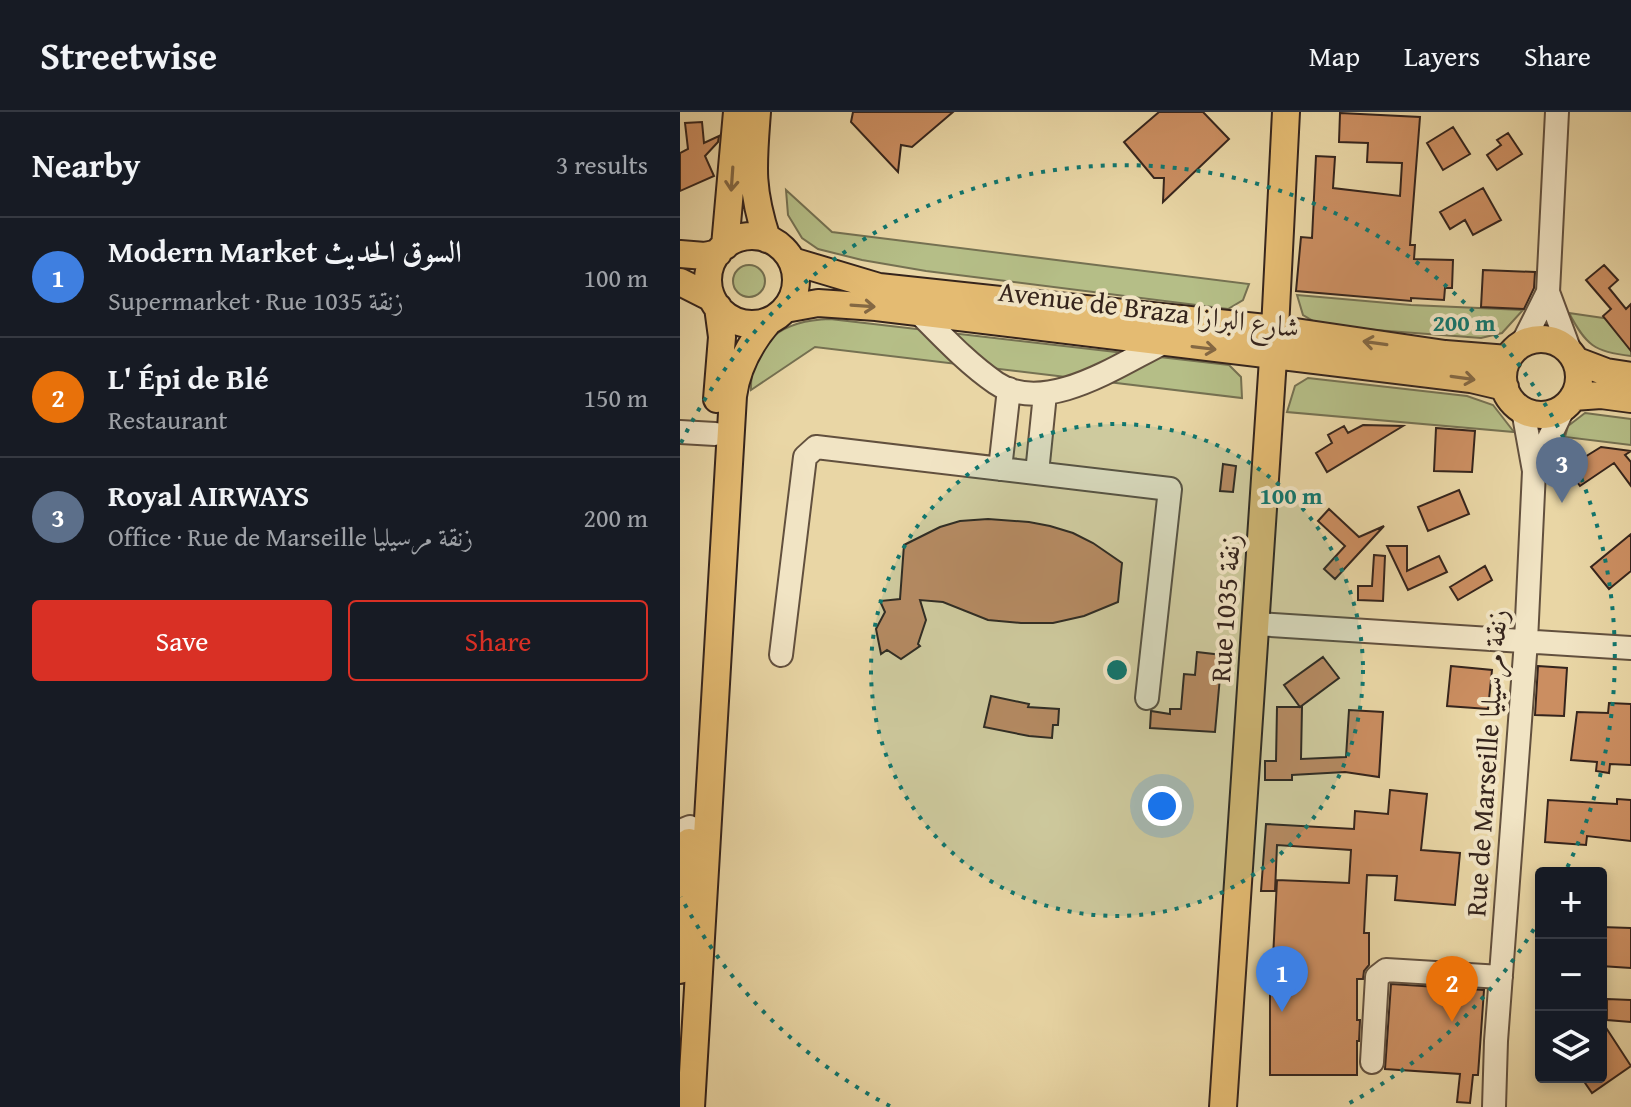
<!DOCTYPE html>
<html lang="en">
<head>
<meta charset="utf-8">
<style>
  body { margin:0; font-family:"Gentium Book Plus",Amiri,serif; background:#242831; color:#f1f3f6 }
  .controls { position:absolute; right:24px; bottom:24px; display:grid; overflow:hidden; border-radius:8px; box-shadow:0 4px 12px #0003 }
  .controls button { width:72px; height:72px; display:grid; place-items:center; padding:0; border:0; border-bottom:2px solid #363941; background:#171b24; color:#f1f3f6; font:40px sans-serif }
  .you { position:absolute; left:482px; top:694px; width:28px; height:28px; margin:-20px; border:6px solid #fff; border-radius:50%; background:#1a73e8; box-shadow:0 0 0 12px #1a73e833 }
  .badge { display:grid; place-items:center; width:52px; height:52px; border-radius:50%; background:#d93025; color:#fff; font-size:26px; font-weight:700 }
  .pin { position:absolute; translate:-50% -66px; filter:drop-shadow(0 2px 4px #0008) }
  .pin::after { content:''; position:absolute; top:42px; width:28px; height:24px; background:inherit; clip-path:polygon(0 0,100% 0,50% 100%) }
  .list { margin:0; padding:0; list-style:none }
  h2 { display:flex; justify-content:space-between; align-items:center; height:104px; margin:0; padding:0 32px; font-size:34px }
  h2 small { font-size:26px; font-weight:400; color:#9ea1a6 }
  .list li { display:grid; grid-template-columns:52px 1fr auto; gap:24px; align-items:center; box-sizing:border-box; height:120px; padding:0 32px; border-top:2px solid #363941 }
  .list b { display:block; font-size:30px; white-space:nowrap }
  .list p { margin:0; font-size:26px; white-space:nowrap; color:#9ea1a6 }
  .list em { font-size:26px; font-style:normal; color:#9ea1a6 }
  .actions { display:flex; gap:16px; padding:24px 32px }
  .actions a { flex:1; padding:18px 0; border:2px solid #d93025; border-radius:8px; text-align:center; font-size:28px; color:#d93025 }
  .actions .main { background:#d93025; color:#fff }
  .icon { flex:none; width:44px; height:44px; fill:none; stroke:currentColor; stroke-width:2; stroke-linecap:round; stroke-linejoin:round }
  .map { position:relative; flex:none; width:951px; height:995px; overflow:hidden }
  header { display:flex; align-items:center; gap:48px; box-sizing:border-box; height:112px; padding:0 40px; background:#171b24; border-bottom:2px solid #363941 }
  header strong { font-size:38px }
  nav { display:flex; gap:44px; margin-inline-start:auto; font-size:28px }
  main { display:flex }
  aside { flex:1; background:#171b24 }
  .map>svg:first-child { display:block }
</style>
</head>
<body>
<header>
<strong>Streetwise</strong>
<nav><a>Map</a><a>Layers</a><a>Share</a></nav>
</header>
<main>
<aside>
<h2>Nearby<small>3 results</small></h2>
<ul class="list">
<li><span class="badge" style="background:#3f7fe0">1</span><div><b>Modern Market السوق الحديث</b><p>Supermarket · Rue 1035 زنقة</p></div><em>100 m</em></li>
<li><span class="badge" style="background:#e8710a">2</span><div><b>L' Épi de Blé</b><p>Restaurant</p></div><em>150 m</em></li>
<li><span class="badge" style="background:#5c6f8a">3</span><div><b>Royal AIRWAYS</b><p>Office · Rue de Marseille زنقة مرسيليا</p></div><em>200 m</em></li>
</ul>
<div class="actions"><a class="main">Save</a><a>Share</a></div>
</aside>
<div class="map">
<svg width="951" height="995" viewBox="0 0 951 995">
  <rect width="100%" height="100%" fill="#e9d6a5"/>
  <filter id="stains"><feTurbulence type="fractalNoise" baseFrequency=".0025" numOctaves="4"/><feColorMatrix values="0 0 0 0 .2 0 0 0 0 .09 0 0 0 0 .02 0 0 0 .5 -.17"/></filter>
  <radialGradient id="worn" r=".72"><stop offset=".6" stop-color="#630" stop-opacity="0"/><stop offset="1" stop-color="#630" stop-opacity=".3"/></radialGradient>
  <path fill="#b5be87" stroke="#757152" stroke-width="2" d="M106 78 152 120 569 172 563 188 548 197 246 159 182 148 138 137 122 126 108 103Z
    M53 169a16 16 0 1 1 32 0a16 16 0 1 1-32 0Z
    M617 183 731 193 843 198 822 221 801 226 642 214 623 203Z
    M889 201 951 210V244C914 240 906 233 889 201Z
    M150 207 549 253 561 265 562 286 135 235 71 278C70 229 104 208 150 207Z
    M628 266 787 284 813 293 834 320 607 300 615 274Z
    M905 301 951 307V333L885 325 888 314Z"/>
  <path fill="#cb8e61" stroke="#35241c" stroke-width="2" d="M173 0H273L232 35 221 33 218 60 171 10Z
    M479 0H523L549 27 483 90 484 66H474L444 30Z
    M660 1 740 5 730 133H735L734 147 773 148 772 176H765L764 188 731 186V189L616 179 621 125 632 126 636 44 655 45 653 76 720 84 722 51 687 50 688 31 659 30Z
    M22 10 24 31 39 24 38 30 25 44 34 64 0 79V41L8 37 5 11Z
    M773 15 790 42 763 58 747 31Z
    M828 21 842 42 817 58 807 43 821 33 817 28Z
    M803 76 821 108 793 123 785 108 770 117 760 100Z
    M924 153 938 168 929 176 946 197 951 192V239L923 204 931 197 906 168Z
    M803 158 855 160 854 176 844 197 801 195Z
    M683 313 723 314 647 360 636 341 652 331 648 323 664 314 668 321Z
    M756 316 795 319 792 360 754 359Z
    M921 335 951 339 945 343 951 350V374L934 351 900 374 887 356Z
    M543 352 556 354 553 380 540 379Z
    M779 378 789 402 748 419 738 395Z
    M649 397 679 425 704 414 655 467 644 457 665 434 638 409Z
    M308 407 349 410 370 414 393 421 413 431 442 451 438 490 404 504 373 511H341L308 508 263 490 240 488 246 508 238 532 240 534 221 547 207 538 201 542 196 517 205 500 200 489 220 487 224 433 260 415 280 409Z
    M951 422V459L929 477 911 455Z
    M707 434H727V459L759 444 767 460 728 478Z
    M694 443 705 444 703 489 678 488V474H692Z
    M805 454 812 468 778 488 770 475Z
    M517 540 542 543 535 620 470 616 471 599 490 602V597H501L504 562 515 563Z
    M643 545 659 566 620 595 604 573Z
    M771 554 812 558 808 597 767 594Z
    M858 554 887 556 884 604 855 603Z
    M311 584 349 592 348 595 379 597 378 613H373L372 626 349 624 304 615Z
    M929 591 951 592V653L930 652 929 661 916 659 917 650 891 648 897 600 928 601Z
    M597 595H622L621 647 666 645 669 598 703 600 699 665 665 660 612 663V668H585V649H596Z
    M710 678 747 682 741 738 780 741 775 793 715 788 717 764 687 763 684 821H689V853L684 859 683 867H677V908H680L679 929H677V963H590V846H593L597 768 669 771 671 738 597 733 595 779H581L586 712 674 717 675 699 708 702Z
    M937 687 951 688V729L907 724 906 733 865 730 868 688 937 692Z
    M921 815 951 816V856L921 854Z
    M711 872 804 878 798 963H793L790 991 777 990 780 962 705 957Z
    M927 887 951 888V910L927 908Z
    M921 908 951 954 912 981 901 965H921Z"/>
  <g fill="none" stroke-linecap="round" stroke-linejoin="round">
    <g stroke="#62503e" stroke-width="26">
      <path id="minor" d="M868 180 890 239
        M238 200C263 225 287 251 316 271 365 304 438 253 483 231
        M842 232 868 180 877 0
        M0 320 35 322
        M320 357 329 277
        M854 358 884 295
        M357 361 365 282
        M576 512 951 536
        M101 543 125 345 136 335 490 377 467 586
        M0 719 10 715
        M692 950 697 865 706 858 821 865
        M814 995 816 929 846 529 854 359 843 298"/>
    </g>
    <g stroke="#35241c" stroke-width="30">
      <path id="major" d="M77 0C73 53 70 75 87 127
        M28 168a44 44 0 1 1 88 0a44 44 0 1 1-88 0Z
        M45 134 57 0
        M0 142 25 144 38 141
        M112 149 199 175 595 217 765 242 828 247
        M0 170 32 186
        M105 197 138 191 196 195 791 267 825 275
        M823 265a38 38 0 1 1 76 0a38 38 0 1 1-76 0Z
        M897 249 926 260 951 264
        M893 285 921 283 951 287
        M37 287 42 225 38 195
        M0 858 9 730
        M11 995 53 284C57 254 70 231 89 209
        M543 995 595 217 606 0"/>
    </g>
    <use href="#minor" stroke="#f1e4c4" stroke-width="22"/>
    <use href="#major" stroke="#e4bb72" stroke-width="26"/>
  </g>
  <defs><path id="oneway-shaft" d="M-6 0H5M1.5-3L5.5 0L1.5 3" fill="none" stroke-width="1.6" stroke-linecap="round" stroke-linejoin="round" transform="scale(2)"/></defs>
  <g stroke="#846843">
    <use href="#oneway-shaft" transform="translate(52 67) rotate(94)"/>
    <use href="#oneway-shaft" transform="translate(183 194) rotate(4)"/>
    <use href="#oneway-shaft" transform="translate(695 231) rotate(-172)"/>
    <use href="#oneway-shaft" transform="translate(524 236) rotate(7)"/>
    <use href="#oneway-shaft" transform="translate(783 266) rotate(8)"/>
  </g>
  <circle cx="437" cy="558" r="246" fill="#0f766e" fill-opacity=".12"/>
  <g fill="none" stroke="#0f766e" stroke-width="4" stroke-dasharray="4 8">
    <circle cx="437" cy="558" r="246"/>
    <path d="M860 807A491 491 0 0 1 664 994M210 994A491 491 0 0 1 1 785M1 331A491 491 0 0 1 886 758"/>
  </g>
  <g text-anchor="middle" stroke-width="8" stroke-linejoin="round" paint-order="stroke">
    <g font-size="28" fill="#35241c" stroke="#f1e4c4">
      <text transform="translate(469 197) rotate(7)" y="10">Avenue de Braza شارع البرازا</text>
      <text transform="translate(545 496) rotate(-86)" y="10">Rue 1035 زنقة</text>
      <text transform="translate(806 651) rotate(-86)" y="10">Rue de Marseille زنقة مرسيليا</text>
    </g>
  </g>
  <circle cx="437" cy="558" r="12" fill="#0f766e" stroke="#f1e4c4" stroke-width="4"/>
  <g font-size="24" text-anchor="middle" font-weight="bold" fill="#0f766e" stroke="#f1e4c4" stroke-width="8" stroke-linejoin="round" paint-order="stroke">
    <text x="784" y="219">200 m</text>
    <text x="611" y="392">100 m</text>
  </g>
  <rect width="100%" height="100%" filter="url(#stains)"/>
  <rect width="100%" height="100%" fill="url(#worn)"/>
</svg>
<div class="controls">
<button>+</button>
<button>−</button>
<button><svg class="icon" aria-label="layers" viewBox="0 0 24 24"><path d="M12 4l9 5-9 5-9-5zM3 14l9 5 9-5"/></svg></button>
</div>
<div class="you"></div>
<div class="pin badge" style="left:602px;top:900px;background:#3f7fe0">1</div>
<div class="pin badge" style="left:772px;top:910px;background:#e8710a">2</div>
<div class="pin badge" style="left:882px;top:391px;background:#5c6f8a">3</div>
</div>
</main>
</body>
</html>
